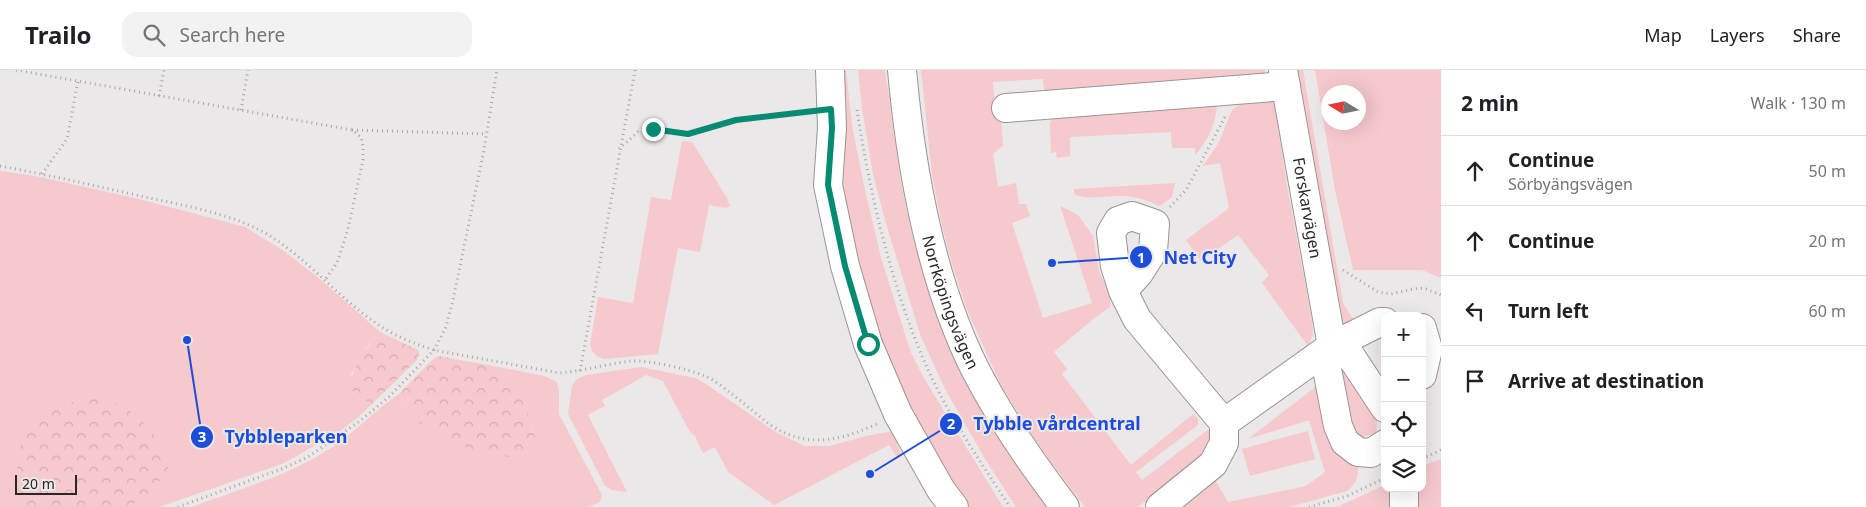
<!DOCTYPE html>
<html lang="en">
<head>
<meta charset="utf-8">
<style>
  body { margin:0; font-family:"Noto Sans",sans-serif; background:#f2f2f2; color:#202124 }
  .controls { position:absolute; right:15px; bottom:15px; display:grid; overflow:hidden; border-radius:10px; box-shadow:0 5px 20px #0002 }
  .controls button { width:45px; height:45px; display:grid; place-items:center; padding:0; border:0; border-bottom:1px solid #e0e0e0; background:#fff; color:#202124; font:25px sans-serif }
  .compass { position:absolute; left:1321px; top:15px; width:45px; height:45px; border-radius:50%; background:#fff; box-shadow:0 5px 20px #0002; rotate:280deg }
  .scale { position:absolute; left:15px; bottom:12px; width:62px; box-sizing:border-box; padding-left:5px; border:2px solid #292727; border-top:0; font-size:14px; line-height:18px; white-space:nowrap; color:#292727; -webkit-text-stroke:4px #ece7e8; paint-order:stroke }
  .stop { position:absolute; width:15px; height:15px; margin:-11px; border:4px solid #058b71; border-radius:50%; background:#fff }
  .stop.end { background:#058b71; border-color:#fff; box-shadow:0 1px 5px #0008 }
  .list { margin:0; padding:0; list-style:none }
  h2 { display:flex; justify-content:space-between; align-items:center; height:65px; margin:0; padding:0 20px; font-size:21px }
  h2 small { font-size:16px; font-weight:400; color:#757577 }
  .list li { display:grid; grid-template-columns:32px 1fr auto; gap:15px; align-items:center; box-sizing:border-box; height:70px; padding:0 20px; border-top:1px solid #e0e0e0 }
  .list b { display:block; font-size:19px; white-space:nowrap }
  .list p { margin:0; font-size:16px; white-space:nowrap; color:#757577 }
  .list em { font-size:16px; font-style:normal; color:#757577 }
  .icon { flex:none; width:28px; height:28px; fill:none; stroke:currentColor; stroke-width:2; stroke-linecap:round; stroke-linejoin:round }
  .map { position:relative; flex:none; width:1441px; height:437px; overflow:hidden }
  header { display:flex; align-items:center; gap:30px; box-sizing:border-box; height:70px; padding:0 25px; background:#fff; border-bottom:1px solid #e0e0e0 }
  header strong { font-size:24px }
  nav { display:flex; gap:28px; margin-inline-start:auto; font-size:18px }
  .search { width:350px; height:45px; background:#f2f2f2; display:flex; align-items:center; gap:12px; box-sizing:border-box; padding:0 18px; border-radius:15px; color:#757577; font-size:19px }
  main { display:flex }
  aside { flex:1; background:#fff }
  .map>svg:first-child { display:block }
</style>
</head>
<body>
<header>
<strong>Trailo</strong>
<div class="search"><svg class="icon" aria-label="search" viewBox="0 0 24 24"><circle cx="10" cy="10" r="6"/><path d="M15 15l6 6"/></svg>Search here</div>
<nav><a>Map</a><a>Layers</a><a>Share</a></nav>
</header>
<main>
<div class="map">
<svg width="1441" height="437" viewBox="0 0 1441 437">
  <defs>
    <pattern id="forest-crowns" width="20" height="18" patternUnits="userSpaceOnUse" patternTransform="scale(1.25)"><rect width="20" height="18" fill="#f6c9cd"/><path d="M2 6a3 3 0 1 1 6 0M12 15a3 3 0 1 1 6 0" fill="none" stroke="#d3adb0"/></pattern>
  </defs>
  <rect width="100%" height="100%" fill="#ece7e8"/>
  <path fill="#f6c9cd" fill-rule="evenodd" d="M836 0H846L852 55 863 111 881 188 911 283 925 310 1003 437H966L908 340 867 238 840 128Z
    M858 0H885C893 50 897 100 909 150 934 258 979 350 1048 437H1016L985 389 945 319 920 264 885 150 873 104 862 38Z
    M921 0H1265L1264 5 1045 28 1043 9 993 12 996 50H1001L1003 76 993 84 998 117 1016 113 1019 134H1026L1030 146 1012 153 1043 248 1092 233 1060 136 1078 145 1093 166 1099 201 1111 228 1110 237 1092 250 1054 282 1067 299 1062 304 1131 395 1193 344 1198 349V355L1136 402 1142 410 1209 359 1212 362 1208 383 1154 426 1137 437H1085L1042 381 1002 317 967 240 952 194 941 152 932 104Z
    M1296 0H1303L1343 233 1353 249 1342 256 1338 246Z
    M1315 0H1441V208L1422 200H1353L1335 120ZM1328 22H1358V52H1328Z
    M1273 26 1288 121 1312 251 1313 265 1308 276 1262 213 1269 205 1238 165 1201 191 1186 170 1229 138 1220 93 1203 96 1219 72 1232 40 1242 33Z
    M1217 36C1215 56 1208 70 1195 85V78H1172L1171 62 1070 67V86L1057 88 1056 82 1051 83 1050 53 1053 47Z
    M682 71 692 72 727 128 730 136 726 138 709 135 700 182 678 178 658 284 604 289C595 286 592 283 590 274L598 227 633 233 651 127 671 130Z
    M0 101 35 106 139 129 245 157 284 181 321 210 380 262 366 278 360 292 351 304 359 328 372 334 357 348 340 361 284 393 160 437H0Z
    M1175 113 1172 127 1160 136C1149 131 1135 126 1122 126 1105 125 1089 131 1074 124V119Z
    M1338 295 1343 296 1377 352 1376 363 1360 368 1353 365Z
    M499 297 544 306 557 312 559 321V344L602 425 600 432 589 437H192C237 420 285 407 326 381 353 365 373 341 399 324L415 350 537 376C531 346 518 321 499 297Z
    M641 297 695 308 703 312 777 363 805 376H830L866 366 894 361 900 371 896 374 902 385 898 389 889 375 774 435 728 402 715 377 703 383 695 366 690 362 663 311 646 305 602 330 605 336 588 345 627 422 612 420 605 416 568 344 572 316 576 310 586 305Z
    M1319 314 1338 384 1358 397C1358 408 1356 414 1347 421L1289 437H1175L1213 406 1228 432 1306 416 1325 402 1309 350 1248 369Z
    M1308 361 1315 389 1250 406 1242 379Z
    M1441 389V437H1337L1385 415V418H1422V396Z"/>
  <path fill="url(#forest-crowns)" d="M380 262 418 280 419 284 417 290 372 334 359 328 350 318C352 297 366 278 380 262Z
    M438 286 499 297 511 312 526 338 538 376 509 387 478 382 448 370 415 350 399 324 431 291Z
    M92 327 120 334 141 349 158 370 169 400 144 429 126 437H22L16 412 19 378 33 356 60 335Z"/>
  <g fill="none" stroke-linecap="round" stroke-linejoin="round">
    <g stroke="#999595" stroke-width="30">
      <g id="minor">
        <path d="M830 0 832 58 828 115 845 196 868 274 898 344 941 420 954 437"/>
        <path id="s1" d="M1283 0 1332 276 1327 299 1338 356 1345 372 1358 382 1371 383 1385 374"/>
        <path d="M1006 38 1286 16"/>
        <path d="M1123 221 1139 203 1153 181 1155 154 1132 146 1118 151 1111 163 1115 196 1123 221 1137 249 1224 353"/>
        <path d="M1422 258 1428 279 1422 305"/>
        <path d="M1332 276 1348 282 1385 338"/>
        <path d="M1404 418V437"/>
        <path d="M1160 437 1213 394 1224 373V353L1332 276 1380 252H1385"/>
      </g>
    </g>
    <g stroke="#999595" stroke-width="30">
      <g id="major">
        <path id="s2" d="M902 0C911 100 930 210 976 301 1001 349 1032 394 1065 437"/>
      </g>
    </g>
    <path stroke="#aaa6a7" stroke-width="3" stroke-dasharray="1 4" stroke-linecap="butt" d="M16 0 352 60 361 67 363 76V90L348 159 337 193 325 210
      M159 26 164 0
      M241 40 248 0
      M857 40C870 125 891 214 925 293 947 344 980 391 1010 437
      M352 60 487 64
      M619 79 638 62 653 59 688 64 736 50 808 42
      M0 96C49 105 96 116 145 127 186 136 230 143 267 164 312 191 346 238 392 263 405 270 419 275 434 280L559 303C583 301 607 294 631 291 649 290 688 299 705 306 715 310 725 319 733 325 747 335 759 347 772 356 807 379 842 370 877 354
      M42 104 67 69 78 11
      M1170 137 1186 120 1226 45
      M1343 200 1378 222 1391 224 1418 218 1426 219 1441 225
      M580 301 635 0
      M1422 389 1441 380
      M178 437 284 398 308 387 360 351 390 326 434 280 446 257 453 230 484 80 497 0
      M1309 437 1347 426 1383 409"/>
    <use href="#minor" stroke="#fff" stroke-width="28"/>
    <use href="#major" stroke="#fff" stroke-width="28"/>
  </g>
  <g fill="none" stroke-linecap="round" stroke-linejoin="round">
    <path stroke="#058b71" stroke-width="6" d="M653 59 688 64 736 50 831 39 832 58 828 115 845 196 868 274"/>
  </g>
  <g text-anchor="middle" stroke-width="4" stroke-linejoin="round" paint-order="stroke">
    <g font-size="16" fill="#292727" stroke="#ece7e8">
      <text dy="6" stroke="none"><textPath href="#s1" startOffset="140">Forskarvägen</textPath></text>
      <text dy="6" stroke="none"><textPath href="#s2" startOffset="238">Norrköpingsvägen</textPath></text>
    </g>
  </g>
  <path fill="none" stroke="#1d4ed8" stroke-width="2" d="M1052 193L1141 187M870 404L951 354M187 270L202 367"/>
  <g fill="#1d4ed8" stroke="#ece7e8" stroke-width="2">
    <circle cx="1052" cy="193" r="5"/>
    <circle cx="870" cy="404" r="5"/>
    <circle cx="187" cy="270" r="5"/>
    <circle cx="1141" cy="187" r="12"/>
    <circle cx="951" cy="354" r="12"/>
    <circle cx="202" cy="367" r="12"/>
  </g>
  <g font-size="15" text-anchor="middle" font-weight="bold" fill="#fff">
    <text x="1141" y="193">1</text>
    <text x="951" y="359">2</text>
    <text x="202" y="372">3</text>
  </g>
  <g font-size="18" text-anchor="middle" font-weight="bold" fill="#1d4ed8" stroke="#ece7e8" stroke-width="4" stroke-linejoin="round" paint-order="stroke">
    <text x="1200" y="194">Net City</text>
    <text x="1057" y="360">Tybble vårdcentral</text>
    <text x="286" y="373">Tybbleparken</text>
  </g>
</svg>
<div class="controls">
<button>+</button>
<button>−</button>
<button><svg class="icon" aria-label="locate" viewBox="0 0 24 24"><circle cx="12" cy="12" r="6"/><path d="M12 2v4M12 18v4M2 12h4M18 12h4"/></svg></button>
<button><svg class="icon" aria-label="layers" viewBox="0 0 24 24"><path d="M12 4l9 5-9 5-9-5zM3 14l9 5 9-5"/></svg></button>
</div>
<svg class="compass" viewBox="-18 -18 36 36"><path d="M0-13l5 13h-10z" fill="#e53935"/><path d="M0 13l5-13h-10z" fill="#757577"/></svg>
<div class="scale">20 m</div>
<div class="stop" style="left:868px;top:274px"></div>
<div class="stop end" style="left:653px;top:59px"></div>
</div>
<aside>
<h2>2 min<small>Walk · 130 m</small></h2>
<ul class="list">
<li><svg class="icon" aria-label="ahead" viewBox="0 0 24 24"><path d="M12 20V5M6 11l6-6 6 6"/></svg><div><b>Continue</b><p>Sörbyängsvägen</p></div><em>50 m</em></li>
<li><svg class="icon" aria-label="ahead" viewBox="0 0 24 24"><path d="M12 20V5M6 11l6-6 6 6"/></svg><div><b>Continue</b></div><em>20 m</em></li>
<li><svg class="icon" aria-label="left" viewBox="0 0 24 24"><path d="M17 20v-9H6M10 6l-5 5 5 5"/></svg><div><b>Turn left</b></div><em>60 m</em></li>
<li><svg class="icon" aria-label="arrive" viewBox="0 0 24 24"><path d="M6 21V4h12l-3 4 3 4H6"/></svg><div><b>Arrive at destination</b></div></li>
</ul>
</aside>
</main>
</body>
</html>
